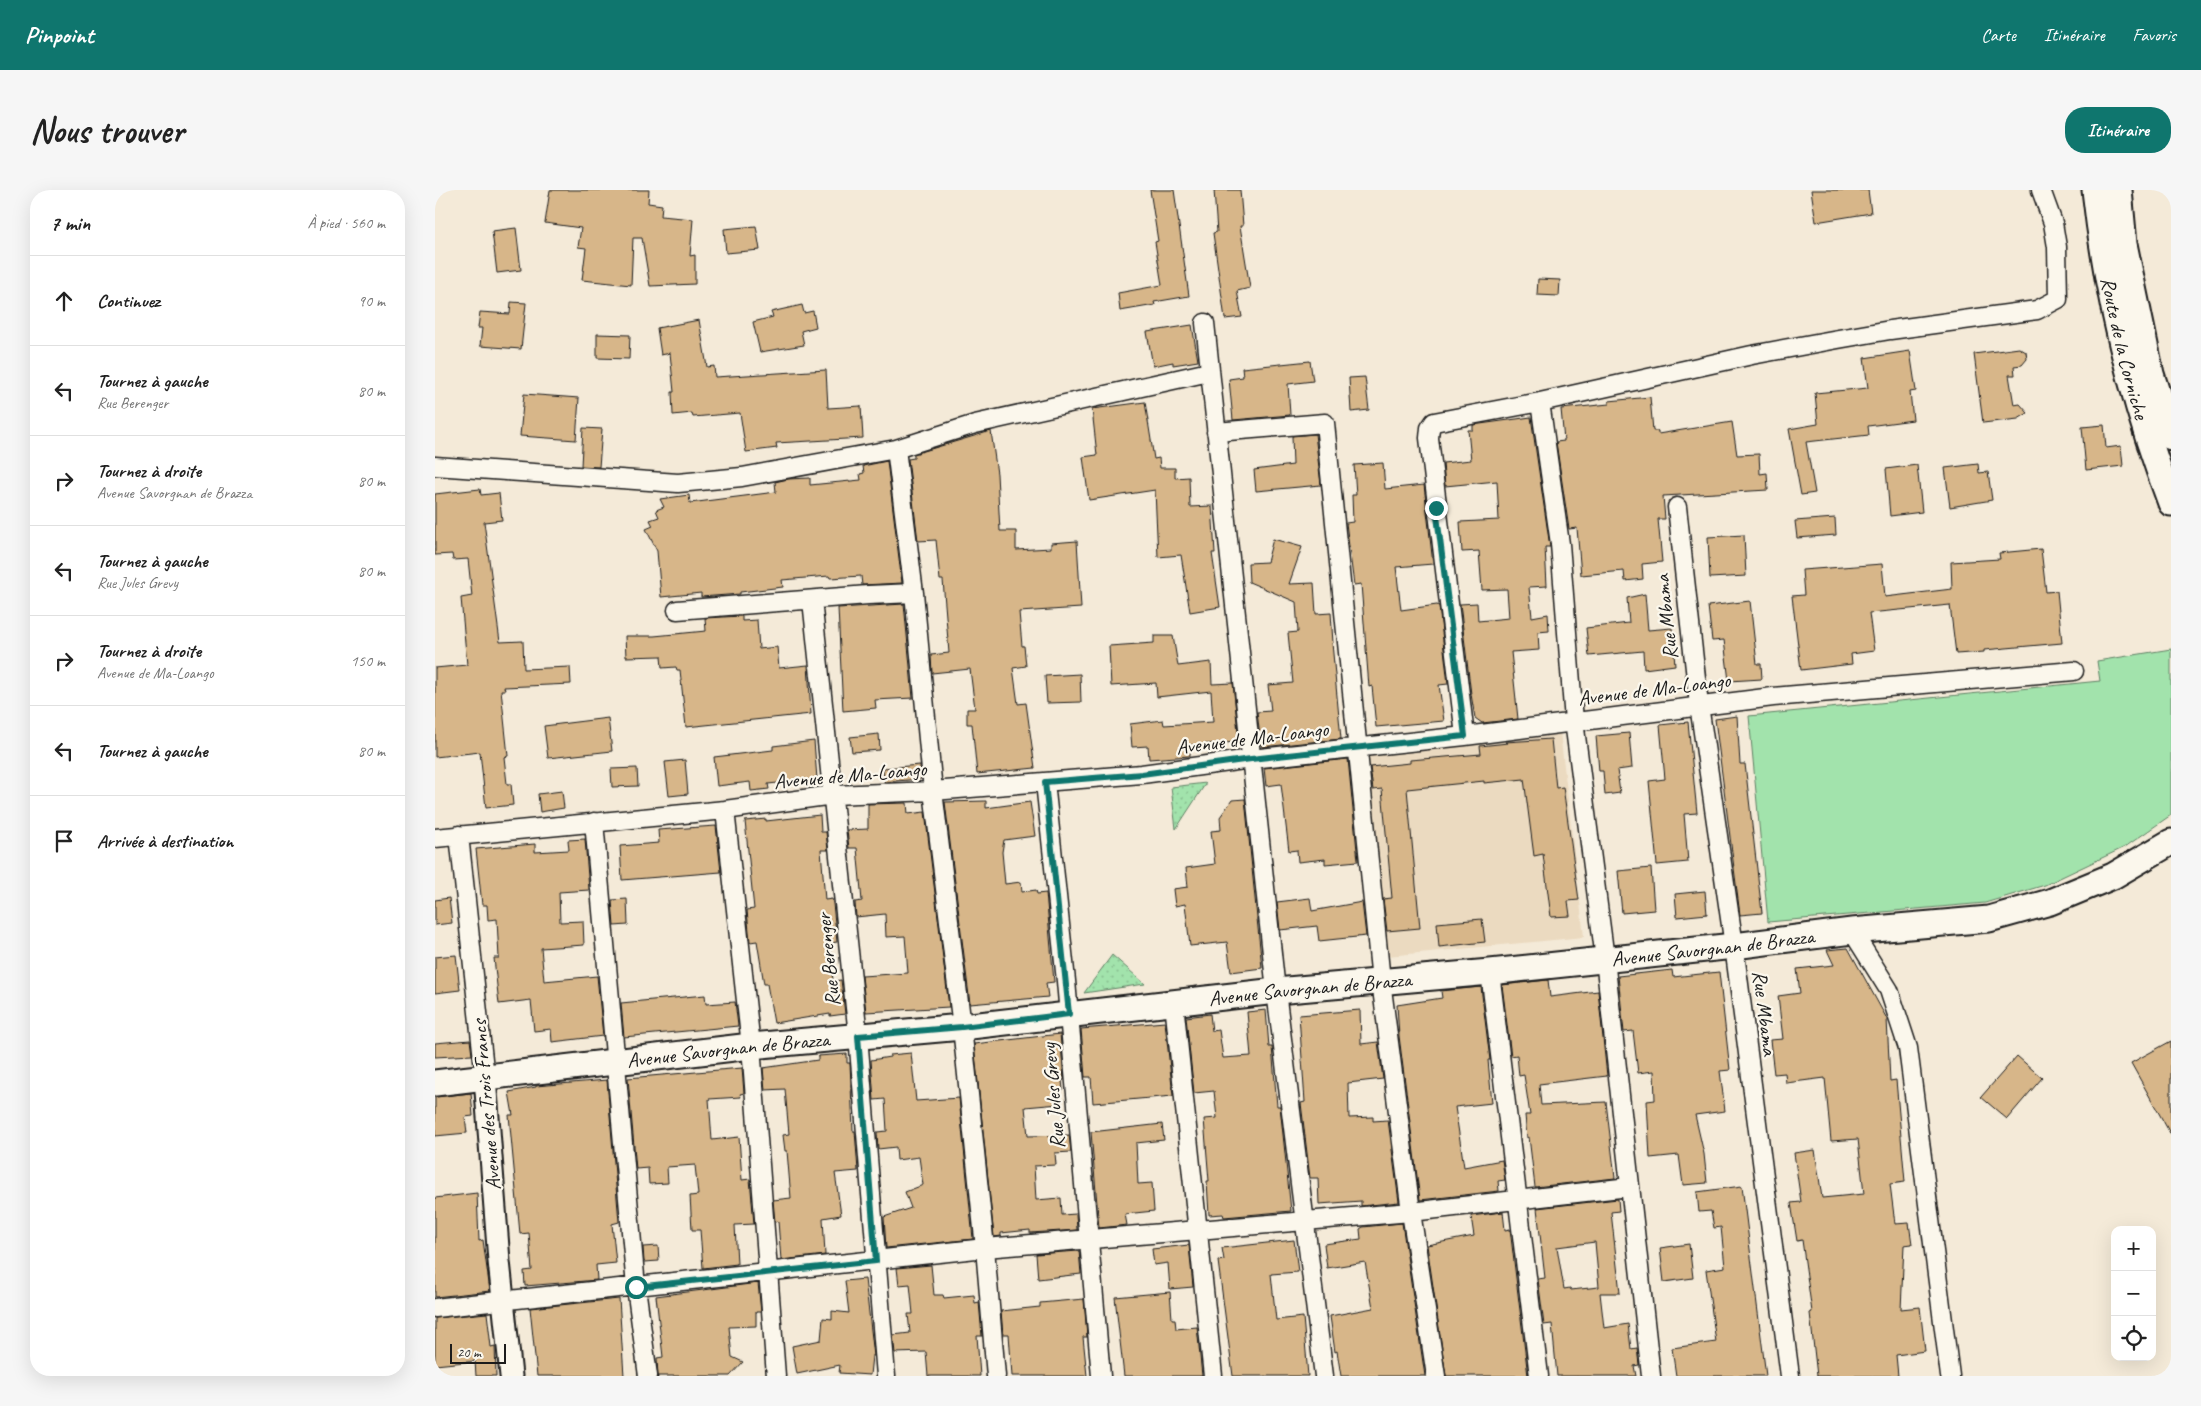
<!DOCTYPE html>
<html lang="fr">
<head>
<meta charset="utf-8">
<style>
  body { margin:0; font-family:Caveat,sans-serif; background:#f6f6f6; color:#222 }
  .controls { position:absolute; right:15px; bottom:15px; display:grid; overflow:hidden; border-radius:10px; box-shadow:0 5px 20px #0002 }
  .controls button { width:45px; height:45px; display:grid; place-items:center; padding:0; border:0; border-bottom:1px solid #e0e0e0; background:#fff; color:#222; font:25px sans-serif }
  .scale { position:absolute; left:15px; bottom:12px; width:56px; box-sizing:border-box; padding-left:5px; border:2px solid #1c1c1c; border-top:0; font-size:14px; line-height:18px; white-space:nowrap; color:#1c1c1c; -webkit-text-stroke:4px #fbf7ec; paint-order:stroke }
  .stop { position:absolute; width:15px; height:15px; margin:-11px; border:4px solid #0f766e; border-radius:50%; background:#fff }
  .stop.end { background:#0f766e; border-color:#fff; box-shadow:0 1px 5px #0008 }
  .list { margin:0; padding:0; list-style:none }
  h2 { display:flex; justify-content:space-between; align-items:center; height:65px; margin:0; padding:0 20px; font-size:21px }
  h2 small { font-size:16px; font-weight:400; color:#767676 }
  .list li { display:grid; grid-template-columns:32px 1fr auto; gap:15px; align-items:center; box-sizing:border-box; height:90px; padding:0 20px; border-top:1px solid #e0e0e0 }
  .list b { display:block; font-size:19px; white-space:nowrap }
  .list p { margin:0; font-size:16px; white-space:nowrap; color:#767676 }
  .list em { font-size:16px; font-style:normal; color:#767676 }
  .icon { flex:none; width:28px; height:28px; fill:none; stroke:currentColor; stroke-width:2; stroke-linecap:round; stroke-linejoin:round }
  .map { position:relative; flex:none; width:1736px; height:1186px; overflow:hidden; border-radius:20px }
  header { display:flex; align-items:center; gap:30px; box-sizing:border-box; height:70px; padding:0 25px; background:#0f766e; color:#fff }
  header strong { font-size:24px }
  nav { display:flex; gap:28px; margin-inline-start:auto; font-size:18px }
  .intro { display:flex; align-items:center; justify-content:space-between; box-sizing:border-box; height:120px; padding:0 30px }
  h1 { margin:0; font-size:35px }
  .button { padding:12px 22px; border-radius:20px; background:#0f766e; color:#fff; font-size:18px; font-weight:700 }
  main { display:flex; gap:30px; padding:0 30px }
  aside { flex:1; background:#fff; border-radius:20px; box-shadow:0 5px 20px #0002 }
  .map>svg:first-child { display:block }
</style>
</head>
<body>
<header>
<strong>Pinpoint</strong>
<nav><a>Carte</a><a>Itinéraire</a><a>Favoris</a></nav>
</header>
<div class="intro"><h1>Nous trouver</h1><a class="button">Itinéraire</a></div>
<main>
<aside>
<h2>7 min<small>À pied · 560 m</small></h2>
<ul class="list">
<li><svg class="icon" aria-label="ahead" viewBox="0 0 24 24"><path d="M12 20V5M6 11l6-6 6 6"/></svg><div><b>Continuez</b></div><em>90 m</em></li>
<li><svg class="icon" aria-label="left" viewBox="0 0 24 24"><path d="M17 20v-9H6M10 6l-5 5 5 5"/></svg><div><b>Tournez à gauche</b><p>Rue Berenger</p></div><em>80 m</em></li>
<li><svg class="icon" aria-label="right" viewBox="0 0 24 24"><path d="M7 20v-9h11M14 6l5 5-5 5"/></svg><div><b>Tournez à droite</b><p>Avenue Savorgnan de Brazza</p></div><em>80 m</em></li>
<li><svg class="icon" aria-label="left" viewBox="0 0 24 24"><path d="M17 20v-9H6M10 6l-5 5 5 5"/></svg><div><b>Tournez à gauche</b><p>Rue Jules Grevy</p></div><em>80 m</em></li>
<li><svg class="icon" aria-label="right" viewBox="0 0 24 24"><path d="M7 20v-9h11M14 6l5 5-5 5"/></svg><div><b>Tournez à droite</b><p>Avenue de Ma-Loango</p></div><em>150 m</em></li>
<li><svg class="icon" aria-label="left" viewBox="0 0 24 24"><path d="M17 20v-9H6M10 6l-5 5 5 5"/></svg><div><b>Tournez à gauche</b></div><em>80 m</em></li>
<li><svg class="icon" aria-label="arrive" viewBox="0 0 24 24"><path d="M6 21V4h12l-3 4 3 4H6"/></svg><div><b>Arrivée à destination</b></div></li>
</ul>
</aside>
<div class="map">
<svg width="1736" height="1186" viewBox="0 0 1736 1186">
  <defs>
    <pattern id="grass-dots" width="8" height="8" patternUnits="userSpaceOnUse" patternTransform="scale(1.25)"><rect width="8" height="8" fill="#a2e3ac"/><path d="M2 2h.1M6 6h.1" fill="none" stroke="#8bc293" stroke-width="1.8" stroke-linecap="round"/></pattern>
  </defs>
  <rect width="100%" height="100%" fill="#f4ead8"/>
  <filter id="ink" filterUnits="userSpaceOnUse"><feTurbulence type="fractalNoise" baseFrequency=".02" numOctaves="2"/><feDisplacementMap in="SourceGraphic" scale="10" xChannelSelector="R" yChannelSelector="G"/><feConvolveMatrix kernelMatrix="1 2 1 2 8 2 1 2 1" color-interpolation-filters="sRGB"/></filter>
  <g filter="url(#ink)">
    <path fill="#ebdac0" d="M1125 542 1149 747 953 766 930 564Z"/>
    <path fill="url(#grass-dots)" stroke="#5f8064" d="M771 593 741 639 736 597Z
      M677 765 710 794 649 803Z"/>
    <path fill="#a2e3ac" stroke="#5f8064" d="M1736 459V625L1690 657 1610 695 1550 713 1333 732 1314 526 1665 491 1662 471Z"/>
    <path fill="#d7b689" stroke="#1c1c1c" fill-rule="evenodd" d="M115 0H214L213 13 227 15 226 26 258 29 255 66 260 65V94L215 96 207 48H198L196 95 147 90 151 58 143 57 146 38 110 33Z
      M715 0H739L754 106 719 112 720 115 685 121 683 103 727 95 720 52 723 51Z
      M779 0H805L808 36H805L815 98 802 101 807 127 790 129 778 43 782 42Z
      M1376 0H1433L1436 23 1381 32Z
      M321 36 325 60 291 63 289 39Z
      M81 38 86 80 62 83 57 41Z
      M1103 89 1125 90 1124 106 1102 105Z
      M76 112 91 113 86 159 45 156 47 138H43L45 122 75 124Z
      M367 115 369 123 378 121 381 137 366 141 369 155 325 162 318 132 338 127 336 122Z
      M264 130 272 177 279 176 280 187 391 180 393 218 426 216 428 248 341 253 342 258 311 262 305 223 258 227 257 223 238 225 237 202H239L235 163 226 165 222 138Z
      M757 135 763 171 738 175V172L718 176 712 142Z
      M162 144 195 145 194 169 162 168Z
      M1584 158 1591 162 1592 169 1587 175 1579 176 1580 185H1574L1579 215 1585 214 1593 223 1583 229 1548 233 1539 164Z
      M1475 161 1481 201 1475 202 1478 230 1433 236 1434 245 1371 252 1380 303 1366 305 1354 239 1383 234 1380 203 1433 198 1429 168Z
      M875 171 878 191 853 194 855 225 798 230 794 189 808 187 807 178Z
      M930 187 934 220 916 222 914 188Z
      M89 204 144 208 141 250 85 246Z
      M1215 207 1218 241H1223V244L1297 232 1302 265 1324 264 1325 284 1332 283 1333 300 1228 306 1230 329H1223L1227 372 1207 374 1208 389 1190 391 1189 381 1146 385 1142 338 1134 339 1121 252 1129 251 1126 219 1174 214V211Z
      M710 212 719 269 724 268 725 278H740V288L754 287 755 317 777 316 780 363H777L785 417 755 422 746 365 723 367 720 300 654 310 648 267 662 265 657 219Z
      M1096 227 1115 357H1110L1112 396 1094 397 1097 427 1113 424 1114 441 1103 442 1104 460 1076 462 1083 529 1047 533 1040 528 1036 504 1025 414 1042 413 1043 431 1074 428 1072 399 1047 400 1044 361 1027 362 1025 332 1064 330 1062 291 1010 296 1008 273 1036 270 1033 240H1038V235Z
      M1669 235 1671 258 1686 256 1688 276 1651 280 1647 237Z
      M148 238 167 239 164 277 146 276Z
      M556 241 562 284 565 341H581V360L616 358V353L642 351 646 418 584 422 587 456H589L591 476 578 478 583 514 591 513 600 578 542 584 537 534H532V519H540L535 479 497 483 496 465 514 463 508 390H505L501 350 483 351 473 269 479 268V264Z
      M880 244 886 295 821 301 819 280 858 275 857 246Z
      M452 271 467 393 427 395 426 386 395 388 394 386 347 390 348 397 305 402V404L266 407V403L226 407 222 361 211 339 218 336 215 330 224 327 221 320 229 317 225 309 254 305 255 313 341 302 340 292 353 289 375 288V295L426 290 425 284 429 283 428 276Z
      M948 273 950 299 989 295 998 374 961 377 966 420 1002 415 1004 416 1013 494 1004 495 1009 531 941 537 937 496 934 497 926 394 919 395 911 333 918 332 917 305H921L919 275Z
      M1543 274 1544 283 1553 282 1557 310 1515 317 1510 278Z
      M1482 275 1487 322 1455 326 1451 279Z
      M45 299 46 305 64 303 67 330 49 332 65 452 88 451 89 479 135 477 136 494 69 497 70 500H66L73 566 69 567 72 594H76L78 615 51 618 45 562 0 567V478L32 475 26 408 37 406 33 369 18 370 17 364 0 365V304Z
      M1400 328 1401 345 1362 348 1360 331Z
      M1309 345 1311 386 1275 388 1273 347Z
      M838 349 867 357 854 394 879 393 881 424 896 423 898 453H897L906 549 827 557 826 555 822 522 836 521 833 495 858 493 853 443 863 442 861 412 814 392 813 373 832 372Z
      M1606 359 1611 402 1622 401 1627 453 1549 460V462L1521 464 1515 415 1434 423 1439 461 1416 464 1417 474 1366 480 1357 406 1369 405 1367 380 1447 374 1450 407 1517 399 1516 372 1565 369 1564 363Z
      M1210 404 1213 440 1237 438 1240 475 1209 479 1208 461 1154 466 1151 438 1194 433 1192 408Z
      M1315 411 1322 474H1326L1327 489 1294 491 1289 450 1277 451 1273 416Z
      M469 414 478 508 440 510 441 518 408 521 403 418Z
      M307 426V431L322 430 324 459 342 457 344 478 373 475 376 524 251 537 245 480H242L241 477 227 478 226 466 191 467 190 446H219L271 441 270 428Z
      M719 446H738L743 476 776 472 777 494 798 493 804 552 755 555V566L714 569 713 556 697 557 695 534 728 530 729 535 778 532 776 501 722 507 721 493 676 496 674 456 719 453Z
      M645 484 646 512 612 513 610 486Z
      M1302 526 1305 574H1310L1327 723 1305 725 1280 529Z
      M173 528 177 561 113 568 109 536Z
      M1253 532 1262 623 1249 624 1253 672 1222 675 1214 591 1230 589 1225 535Z
      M1194 543 1197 578 1182 580 1185 603 1170 605 1168 581H1164L1161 546Z
      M444 544 445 560 417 562 415 547Z
      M1116 549 1121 598 1128 597 1144 710 1133 711 1135 726 1116 727 1108 664 1099 666 1089 589 1049 593V591L972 599 985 738 952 741 948 709 957 708 947 599 938 600 935 577 975 573V570L1046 564 1045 556 1073 553 1071 552Z
      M379 551 382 589 333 594 334 599 316 601 315 592 282 596 279 567 338 560V556Z
      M913 569 923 671 890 674V669L863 672 862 660 854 661 846 594 831 596 829 578Z
      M250 570 253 604 234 606 230 572Z
      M485 575 486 589 449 592 448 578Z
      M202 578 203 596 177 597 176 579Z
      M127 601 129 618 105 622 103 604Z
      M810 609 827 778 796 782 792 752 755 756 750 714 740 716 738 699 753 697 751 678 780 674 776 641 786 640 785 627 797 610Z
      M551 611V618L595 612 600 646 569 650 567 662 570 694 586 692 587 702 601 700 602 704 611 703 619 792 611 793 613 807 535 814 510 612Z
      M472 613 473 624 490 622 514 817 431 822 427 786 473 783 470 746 451 747 450 724 421 727 420 712 427 711 422 658H414L412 640 433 639V614Z
      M385 625 386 642H391L393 660H386L390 710 397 709 398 714 402 752 395 753 398 791 406 790 410 824 395 826V824L339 833 332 794H329L322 751 315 752 312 720 319 719 310 631 331 629V631Z
      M281 636 286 682 187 690 185 656 224 653 223 640Z
      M150 649 154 700 124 702 125 732 148 731 149 755 106 758 109 791 162 786 168 846 117 852 116 839 99 841 96 810 64 814 59 768H64L62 729 53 730 52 715H47L41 659 100 654V662L134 660 133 650Z
      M1216 678 1219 720 1187 723 1183 681Z
      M1270 701 1272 724 1242 727 1240 704Z
      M14 708 17 733 0 735V710Z
      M875 708 877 721 927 712 931 746 884 751 882 736 845 740 842 712Z
      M192 709 193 735 179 736 177 710Z
      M1047 729 1050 752 1004 757 1002 733Z
      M1413 758 1452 829 1455 891 1461 890 1470 992 1455 994 1460 1034 1474 1033 1477 1054 1469 1055 1466 1119 1485 1117 1490 1161 1461 1165 1463 1186H1382L1375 1123 1377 1122 1367 1050 1362 1051 1356 1013 1366 1012 1359 963 1380 960 1387 1008 1429 1004 1423 949 1396 951 1390 888 1351 893 1350 883 1339 884 1335 850 1348 849 1343 806 1365 803 1362 779 1399 775 1392 760Z
      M21 765 25 800 0 803V767Z
      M1237 780 1238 787 1284 782 1295 880 1285 881 1290 921 1260 925 1269 964 1272 993 1248 995 1244 965 1215 968 1212 911 1220 910 1219 881 1203 883 1198 841 1189 842 1183 786Z
      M1113 790 1115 807 1163 801 1172 886 1104 894 1106 915 1171 912 1180 988 1100 997 1094 947 1092 948 1090 925H1095L1089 885 1084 886 1082 865 1076 866 1067 795Z
      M1046 797 1055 870H1053L1057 913 1020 917 1029 977 1067 970 1070 990 1063 991 1064 1001 985 1010 964 846 962 815 1007 808 1006 801Z
      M270 805 271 814 300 812 303 836 189 847 186 813Z
      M831 820 834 857H837L842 916H845L856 1021 789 1027 788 1024 774 1025 772 991H774L769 929 782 928 779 901 759 903 751 827 775 824 777 841 784 840 788 868 816 866 812 822Z
      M925 820 926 854 943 852 948 889 913 893 914 928 938 927V931L953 930 964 1012 926 1016V1011L884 1014 883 988H875L866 913 870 912 864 825Z
      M730 832 738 906 658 913 656 887H650L646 839Z
      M625 844 629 890H627L628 900 623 901 624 914 590 917 593 946 634 945 636 962 620 963 621 975 599 976 601 1010 626 1008 627 1025 641 1024 642 1040 595 1043V1040L566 1043V1046L559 1047 539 854Z
      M35 850 37 865 0 867V853Z
      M1736 851V945L1696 873Z
      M476 863 481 911 524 908 538 1049 451 1058 449 1027 476 1018 470 1002 488 995 484 967 462 970 461 957 443 959 442 942 452 941 450 909 439 910 436 870 455 867V865Z
      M412 864V873H415L418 941H420L423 981 400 983 406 1025 388 1028 390 1065 346 1070 343 1031 340 1032 338 1010 356 1008 352 961H350L348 945 354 944 350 899 330 900 328 878 383 870V866Z
      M1582 866 1607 888 1572 929 1546 907Z
      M307 878 309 903 305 904 306 907 274 909 277 950 304 947 307 990 315 989 319 1034 300 1035 302 1074 268 1078 265 1040H257L255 1006 263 1005 260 975 232 977 233 993 214 994 213 978 201 979 193 888Z
      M172 890 184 1032 177 1034 181 1073 161 1075 162 1090 90 1096 89 1081 97 1080 94 1043 85 1044 74 925H78L74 902 101 897V896Z
      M36 903 38 926 30 927 32 943 0 946V907Z
      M727 934 729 950 701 953 703 994 717 993 719 1021 690 1024 692 1035 664 1038 656 942Z
      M1307 996 1331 1186H1241L1237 1158 1281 1152 1271 1080 1290 1077 1286 1037 1279 1038 1276 1021 1264 1022 1262 1002Z
      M42 1003 44 1051 48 1050 55 1101 0 1107V1008Z
      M1183 1009 1184 1021 1176 1022 1185 1103H1165L1169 1138 1193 1134 1196 1159 1202 1158 1204 1175 1199 1176 1201 1186H1122L1117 1134 1109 1135 1103 1089 1110 1088 1102 1018ZM1160 1052 1164 1097 1136 1100 1135 1098 1129 1099 1122 1057Z
      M1068 1022 1070 1040 1075 1039 1093 1186H1011L992 1055 1039 1046 1036 1026Z
      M967 1033 990 1186H906L902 1161 900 1162 895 1126 938 1118 930 1072 892 1078 889 1054 926 1049 925 1039 928 1037Z
      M859 1050 863 1082 836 1084 841 1130 868 1127 873 1186H798L783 1071 789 1070 787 1058Z
      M1254 1054 1258 1088 1229 1092 1225 1058Z
      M754 1055 758 1097 735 1099 733 1073 719 1075 717 1059Z
      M223 1056 224 1071 209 1072 208 1057Z
      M644 1061 646 1084 603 1089 601 1064Z
      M496 1075 499 1105H508L509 1108 539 1105 540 1113 544 1112 547 1146H542L545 1186H493L491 1162 460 1163 458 1145 475 1143 473 1124H478L475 1094 464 1095 462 1078Z
      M430 1089 439 1166H437L435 1185 404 1183 405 1175 362 1184 357 1156 386 1150 388 1128 397 1129V1121L414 1123 410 1091Z
      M323 1093 326 1122H321V1136L294 1137 297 1167 308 1172 295 1186H223L222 1168 228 1167 221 1106Z
      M735 1102 737 1129H740L741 1139 762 1137 767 1186H689L680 1107Z
      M184 1109 189 1186H102L95 1118Z
      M649 1109 652 1147H648L652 1186H577L574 1144H568L566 1121 605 1117V1113Z
      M52 1123 56 1157 60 1156 61 1186H41L40 1171 0 1175V1128Z"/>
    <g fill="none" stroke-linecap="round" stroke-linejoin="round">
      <g stroke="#1c1c1c" stroke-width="21">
        <path id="minor" d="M770 133 841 801 889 1186
          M1105 212 1125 354 1139 531 1170 769 1216 1186
          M781 242 890 233 946 791 976 1022 1001 1186
          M461 259 479 403 498 601 527 837 550 1058 561 1186
          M0 276 243 293 307 287 461 259 540 234 774 182
          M1242 317 1264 515 1299 756 1355 1186
          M377 410 423 846 451 1186
          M242 420 433 405 479 403
          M1030 546 994 248 995 238 999 232 1105 212 1317 165 1403 149 1455 140 1602 120 1623 109 1622 57 1618 33 1606 0
          M610 592 631 791 666 1186
          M290 620 316 856 341 1186
          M159 632 201 1097 213 1186
          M24 645 50 888
          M0 648 290 620 398 605 498 601 707 584 816 569 1030 546 1338 507 1639 481
          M1417 741 1454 800 1473 858 1515 1186
          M1055 782 1104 1186
          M739 813 778 1186
          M0 1118 550 1058 976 1022 1194 997"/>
      </g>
      <g stroke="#1c1c1c" stroke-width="25">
        <path id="tertiary" d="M50 888 64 1071 76 1186"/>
      </g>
      <g stroke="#1c1c1c" stroke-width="29">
        <g id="secondary">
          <path id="s1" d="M1660 0C1672 107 1698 213 1736 313"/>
          <path d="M1684 0 1689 54 1716 184 1736 247"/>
          <path id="s2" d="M0 893 316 856 527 837 841 801 1055 782 1299 756 1417 741 1554 729 1615 712 1678 686 1736 652"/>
        </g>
      </g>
      <use href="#minor" stroke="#fbf7ec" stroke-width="18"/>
      <use href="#tertiary" stroke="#fbf7ec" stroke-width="21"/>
      <use href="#secondary" stroke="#fbf7ec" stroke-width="25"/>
    </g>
  </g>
  <g fill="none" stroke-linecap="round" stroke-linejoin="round" filter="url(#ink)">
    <path stroke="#0f766e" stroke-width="6" d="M201 1097 441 1071 423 846 527 837 634 824 610 592 707 584 816 569 1030 546 1001 318"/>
  </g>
  <g text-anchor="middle" stroke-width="4.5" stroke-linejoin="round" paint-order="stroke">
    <g font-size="21" fill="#1c1c1c" stroke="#fbf7ec">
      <text dy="7" stroke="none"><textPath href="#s1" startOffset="161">Route de la Corniche</textPath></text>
      <text transform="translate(1231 427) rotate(-96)" y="7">Rue Mbama</text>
      <text transform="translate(1219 499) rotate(-7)" y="7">Avenue de Ma-Loango</text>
      <text transform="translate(817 548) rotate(-7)" y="7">Avenue de Ma-Loango</text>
      <text transform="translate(415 585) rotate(-5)" y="7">Avenue de Ma-Loango</text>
      <text dy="7" stroke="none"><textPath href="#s2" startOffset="1285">Avenue Savorgnan de Brazza</textPath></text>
      <text transform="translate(393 770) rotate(-96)" y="7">Rue Berenger</text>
      <text dy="7" stroke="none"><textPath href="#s2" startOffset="880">Avenue Savorgnan de Brazza</textPath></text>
      <text transform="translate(1330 823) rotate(83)" y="7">Rue Mbama</text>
      <text dy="7" stroke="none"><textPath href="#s2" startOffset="295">Avenue Savorgnan de Brazza</textPath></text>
      <text transform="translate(618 906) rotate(-95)" y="7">Rue Jules Grevy</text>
      <text transform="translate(51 915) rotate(-95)" y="7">Avenue des Trois Francs</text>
    </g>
  </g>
</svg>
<div class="controls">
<button>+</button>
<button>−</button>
<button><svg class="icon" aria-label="locate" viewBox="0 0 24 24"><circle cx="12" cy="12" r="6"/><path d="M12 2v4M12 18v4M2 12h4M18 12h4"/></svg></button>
</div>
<div class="scale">20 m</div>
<div class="stop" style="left:201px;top:1097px"></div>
<div class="stop end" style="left:1001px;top:318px"></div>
</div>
</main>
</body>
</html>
